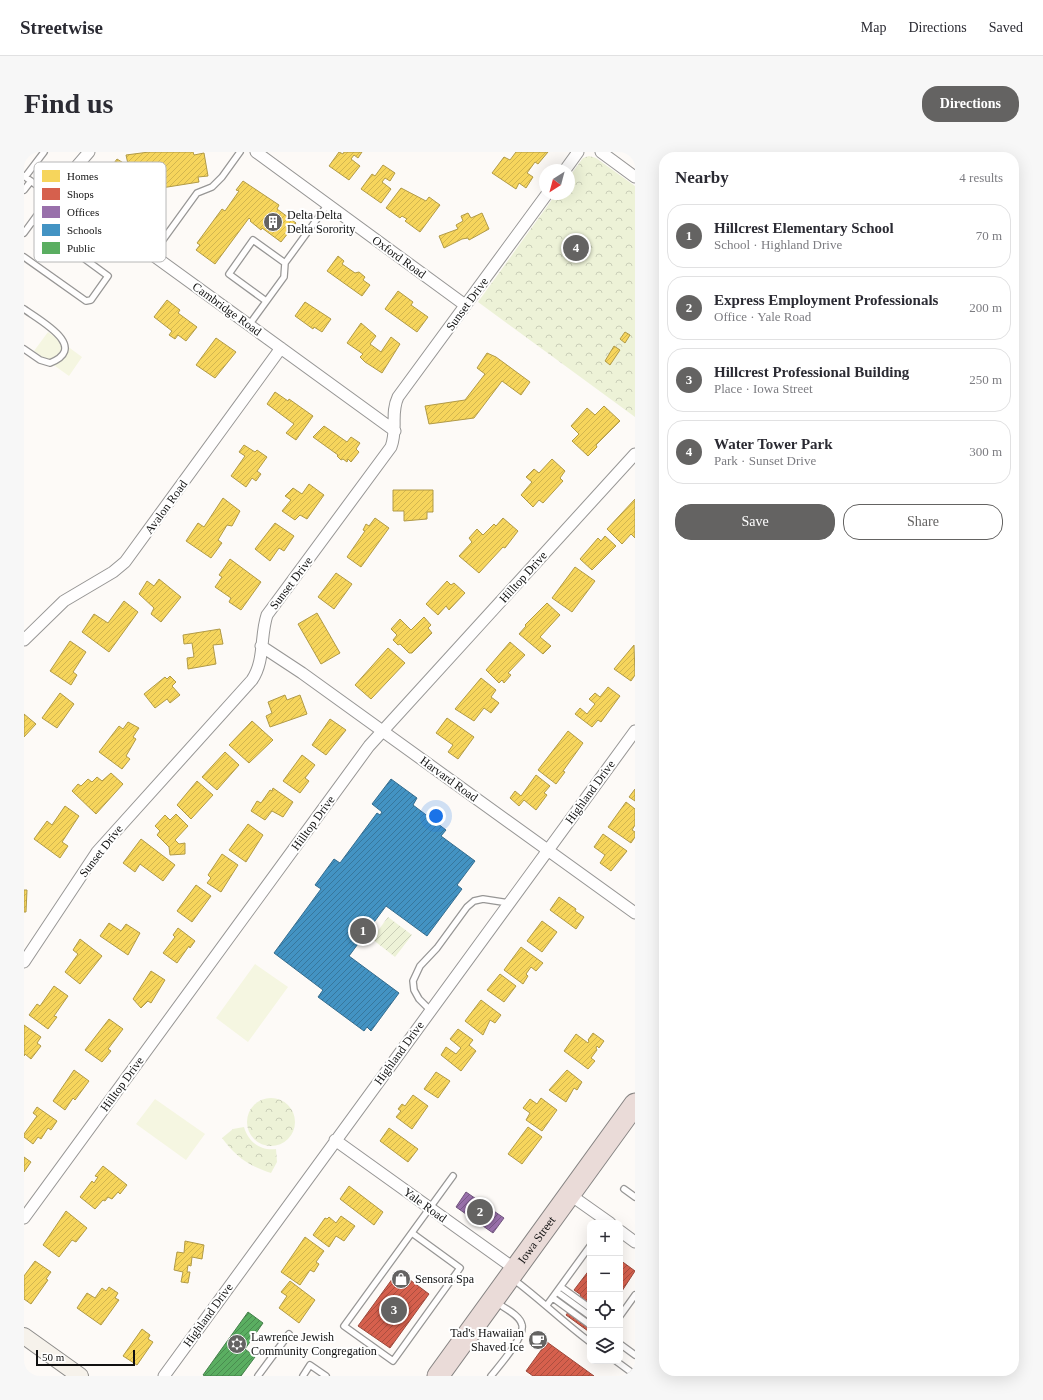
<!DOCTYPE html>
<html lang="en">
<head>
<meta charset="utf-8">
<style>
  body { margin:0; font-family:Georgia,serif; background:#f7f7f7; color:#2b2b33 }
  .controls { position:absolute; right:12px; bottom:12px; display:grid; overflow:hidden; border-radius:8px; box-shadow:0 4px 16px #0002 }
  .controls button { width:36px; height:36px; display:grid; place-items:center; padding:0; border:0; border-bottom:1px solid #e1e1e2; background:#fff; color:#2b2b33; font:20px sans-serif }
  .compass { position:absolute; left:515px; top:12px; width:36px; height:36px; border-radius:50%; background:#fff; box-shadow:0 4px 16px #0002; rotate:216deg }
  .scale { position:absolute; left:12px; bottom:10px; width:99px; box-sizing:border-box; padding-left:4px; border:2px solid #111; border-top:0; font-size:11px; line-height:14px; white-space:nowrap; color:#111; -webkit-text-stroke:3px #fff; paint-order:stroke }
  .you { position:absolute; left:412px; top:664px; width:14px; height:14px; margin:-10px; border:3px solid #fff; border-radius:50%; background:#1a73e8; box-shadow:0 0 0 6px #1a73e833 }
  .badge { display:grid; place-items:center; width:26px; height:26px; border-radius:50%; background:#646362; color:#fff; font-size:13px; font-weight:700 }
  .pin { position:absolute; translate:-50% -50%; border:2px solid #fff; box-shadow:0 1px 4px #0006 }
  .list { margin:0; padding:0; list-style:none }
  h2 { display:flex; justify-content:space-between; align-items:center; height:52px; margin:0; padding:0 16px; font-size:17px }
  h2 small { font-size:13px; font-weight:400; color:#7c7c81 }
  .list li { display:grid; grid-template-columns:26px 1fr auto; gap:12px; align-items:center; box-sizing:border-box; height:64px; margin:0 8px 8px; padding:0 8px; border:1px solid #e1e1e2; border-radius:16px }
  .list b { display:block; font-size:15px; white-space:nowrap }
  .list p { margin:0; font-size:13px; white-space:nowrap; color:#7c7c81 }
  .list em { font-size:13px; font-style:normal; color:#7c7c81 }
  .actions { display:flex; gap:8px; padding:12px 16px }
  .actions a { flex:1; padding:9px 0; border:1px solid #646362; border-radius:16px; text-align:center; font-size:14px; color:#646362 }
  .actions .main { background:#646362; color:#fff }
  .icon { flex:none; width:22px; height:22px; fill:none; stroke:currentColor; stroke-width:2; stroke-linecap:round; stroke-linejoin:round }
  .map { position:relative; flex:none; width:611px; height:1224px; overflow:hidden; border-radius:16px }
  header { display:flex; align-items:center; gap:24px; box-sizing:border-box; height:56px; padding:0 20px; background:#fff; border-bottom:1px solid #e1e1e2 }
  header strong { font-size:19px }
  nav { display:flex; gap:22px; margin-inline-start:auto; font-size:14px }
  .intro { display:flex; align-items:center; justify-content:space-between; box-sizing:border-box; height:96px; padding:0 24px }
  h1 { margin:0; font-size:28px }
  .button { padding:10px 18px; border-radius:16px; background:#646362; color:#fff; font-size:14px; font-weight:700 }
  main { display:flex; gap:24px; padding:0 24px }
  aside { flex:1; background:#fff; border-radius:16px; box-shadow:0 4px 16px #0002 }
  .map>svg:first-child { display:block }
</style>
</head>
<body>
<header>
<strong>Streetwise</strong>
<nav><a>Map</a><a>Directions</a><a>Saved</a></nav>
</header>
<div class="intro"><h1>Find us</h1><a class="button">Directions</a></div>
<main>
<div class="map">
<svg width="611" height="1224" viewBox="0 0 611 1224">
  <defs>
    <pattern id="park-crowns" width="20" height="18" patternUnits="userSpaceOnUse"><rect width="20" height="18" fill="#edf2d7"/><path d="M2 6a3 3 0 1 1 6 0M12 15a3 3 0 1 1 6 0" fill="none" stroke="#caceb8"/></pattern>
    <pattern id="garden-furrows" width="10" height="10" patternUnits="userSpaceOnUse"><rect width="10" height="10" fill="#edf2d7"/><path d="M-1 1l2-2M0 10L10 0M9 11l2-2" fill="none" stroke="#caceb8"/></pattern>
    <pattern id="homes-hatch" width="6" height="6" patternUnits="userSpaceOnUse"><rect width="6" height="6" fill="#f6d55c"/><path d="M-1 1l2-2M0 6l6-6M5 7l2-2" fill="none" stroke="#d2b64f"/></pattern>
    <pattern id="shops-hatch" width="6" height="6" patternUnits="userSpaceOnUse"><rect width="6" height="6" fill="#d6604d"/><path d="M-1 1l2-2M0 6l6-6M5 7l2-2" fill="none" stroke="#ac4e3f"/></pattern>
    <pattern id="offices-hatch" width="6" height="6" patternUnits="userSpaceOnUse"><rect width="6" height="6" fill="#9970ab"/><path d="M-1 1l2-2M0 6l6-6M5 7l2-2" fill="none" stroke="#7b5b8a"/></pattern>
    <pattern id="schools-hatch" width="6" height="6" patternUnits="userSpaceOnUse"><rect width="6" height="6" fill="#4393c3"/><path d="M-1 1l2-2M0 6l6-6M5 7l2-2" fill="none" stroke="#37779d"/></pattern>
    <pattern id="public-hatch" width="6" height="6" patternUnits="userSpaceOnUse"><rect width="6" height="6" fill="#5aae61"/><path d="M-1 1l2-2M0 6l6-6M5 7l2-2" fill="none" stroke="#498c4f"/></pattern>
  </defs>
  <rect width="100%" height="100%" fill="#fdfaf7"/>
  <path fill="url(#park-crowns)" d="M565 4 572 6 611 34V265L454 150 532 42H545V25L559 6Z
    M223 970a24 24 0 1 1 48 0a24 24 0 1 1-48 0Z
    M220 975C224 990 237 999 252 997L253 1010 247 1021C225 1014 212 1005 198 986L209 977Z"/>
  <path fill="url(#garden-furrows)" d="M364 765 388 783 371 805 348 787Z"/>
  <path fill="#f5f6e1" d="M24 180 58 205 45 224 10 199Z
    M231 812 264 835 224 890 192 866Z
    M131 947 181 982 162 1008 112 972Z"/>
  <path fill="url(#homes-hatch)" stroke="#b19a46" d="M125 0H169L170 3 180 1 184 24 174 25 175 30 131 37 132 46 109 50 106 26V34L97 46 76 30 93 7 101 12H104L102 3Z
    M315 0 319 2 320 0H338L334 6 330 3 327 7 336 14 325 28 305 14Z
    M492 0H524L514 12 511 10 503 21 509 25 502 36 495 31 492 37 468 21 480 5 486 8Z
    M359 13 371 21 366 29 361 26 358 30 367 37 357 51 337 37 348 22 351 24Z
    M219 29 255 53 253 57 272 71 257 90 238 76 237 78 226 69 227 68 225 66 191 112 172 98 176 93 173 91 198 57 201 59 215 39 212 38Z
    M377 36 402 49 405 45 416 53 396 80 381 69 383 67 378 64 376 66 362 56Z
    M444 61 447 66 458 61 465 77 445 88 444 86 438 87 420 96 415 84 434 77 432 73 439 69 437 64Z
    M314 104 320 109 318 112 331 121 335 120 341 125 339 128 346 133 338 144 303 119Z
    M374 139 389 150 387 153 404 165 393 180 361 157Z
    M143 148 156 158 154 161 173 175 162 189 154 183 151 187 145 183 148 179 130 165Z
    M281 150 307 167 298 180 290 175 289 177 271 164Z
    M337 171 352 184 346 192 357 200 367 185 376 192 358 221 341 210 336 205 339 202 323 191Z
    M601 180 606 183 601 191 596 187Z
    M192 186 212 200 191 226 172 213Z
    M590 194 596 198 586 213 581 209Z
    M463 201 472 205 506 230 497 243 478 229 450 266 405 272 401 254 441 248 461 222 453 216Z
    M251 240 264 249 265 247 289 264 272 288 262 281 270 272 243 252Z
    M580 254 596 269 572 293 573 295 564 304 548 289 555 282 547 274 563 256 571 263Z
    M300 274 323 290 327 285 336 291 332 297 335 300 327 310 324 307 323 310 319 307 317 308 313 304 314 303 289 285Z
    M220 293 231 300 233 298 243 305 233 319 237 322 232 329 228 326 222 335 207 324 221 304 215 300Z
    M528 307 541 319 536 326 539 329 519 351 515 348 509 355 497 343 508 330 502 325 510 317 515 321Z
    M285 332 300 343 283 367 276 363 271 368 258 359 267 348 261 344 269 336 278 342Z
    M369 338H409V360H403V367L380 369V359H369Z
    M199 346 216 359 208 374 203 373 194 388 198 391 187 406 162 389 174 371 180 375Z
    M611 347V386L607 382 598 392 583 377Z
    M351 366 365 376 337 415 323 405 341 379 339 378 342 372 345 374Z
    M479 366 494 379 481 396 479 395 455 421 435 404 448 390 445 386 453 377 459 383 470 372 472 374Z
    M251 371 270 384 260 399 255 396 246 409 231 397Z
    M581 384 592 394 568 418 556 407 574 386 577 389Z
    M206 407 237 430 217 458 205 450 207 446 191 435 198 425 195 423Z
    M551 415 571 429 548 460 528 446Z
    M312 421 328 432 310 457 294 445Z
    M135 427 157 445 137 470 127 462 130 456 115 442 123 429 130 434Z
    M423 429 427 433 430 431 441 441 425 458 422 454 414 463 402 452Z
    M100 449 114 460 85 500 58 480 70 462 84 471Z
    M523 451 536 463 516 485 527 494 519 502 495 482 502 474 501 473Z
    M293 461 316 501 297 512 274 472Z
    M400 465 407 473 404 476 408 481 388 501H385L376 492 374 493 369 488 373 483 367 477 376 467 387 478Z
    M196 477 199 492 189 493 192 512 164 517 163 506 170 505 168 491 160 492 159 483Z
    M46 489 62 500 49 520 53 523 47 533 26 519Z
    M486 490 501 503 484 521 487 523 480 531 478 528 475 531 462 518Z
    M610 493 611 523 607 529 590 517Z
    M364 496 381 511 347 547 331 533Z
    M146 524 152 530 148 534 156 543 146 551 143 547 131 556 120 542 141 525 143 527Z
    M457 526 472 538 467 545 475 551 467 561 460 556 450 569 431 557Z
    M584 535 596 544 577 570 574 568 568 575 551 562 556 556 563 562 571 552 565 547 571 541 576 545Z
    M36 541 50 552 33 576 18 566Z
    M261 543 263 548 276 543 283 562 246 575 242 564 248 561 244 550Z
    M0 562 12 572 0 585Z
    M423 566 450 585 434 607 424 600 429 593 412 581Z
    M306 567 322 578 302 603 288 593Z
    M228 569 249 588 225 611 205 593Z
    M104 570 115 576 109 585 112 587 102 604 106 607 98 617 75 600 95 574 99 577Z
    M544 579 559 591 539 619 541 620 532 632 514 618Z
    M201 600 215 613 193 638 178 625Z
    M278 603 291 613 281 626 285 629 276 641 259 629Z
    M87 621 99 632 72 662 48 639 54 632 57 634 64 627 68 630 73 625 78 629Z
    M512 623 526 634 520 641 523 643 512 658 500 648 495 654 486 646 491 639 497 644Z
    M173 629 189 643 167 667 153 653Z
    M249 636 269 650 259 665 248 659 241 668 227 659 233 649 237 651 246 638 248 639Z
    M611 637V649L605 645Z
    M602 650 611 657V673L608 678 611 680V685L607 691 584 675Z
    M41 654 55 664 38 690 44 694 36 706 10 687 23 669 28 673Z
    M152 662 164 674 151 688 155 692 161 691V702L146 703 145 695 133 683 136 679 131 674 141 663 146 668Z
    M224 672 239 683 222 710 205 698Z
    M579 682 603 699 587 719 576 711 581 703 570 695Z
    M117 687 151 713 139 729 116 712 111 720 99 711Z
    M198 702 214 713 197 740 183 731 187 726 184 723Z
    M172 733 187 744 168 770 153 759Z
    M0 738H3L2 760H0Z
    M535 745 552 757 551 759 560 765 552 777 526 758Z
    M518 769 533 780 518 800 503 789Z
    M85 771 97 779 102 772 116 781 104 803 76 784Z
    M154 776 171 789 166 796 165 794 153 811 139 801 151 785 149 783Z
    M56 787 78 804 56 832 41 820 54 802 49 798Z
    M497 795 519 811 512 819 507 815 502 822 504 824 499 832 480 818Z
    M127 819 141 828 127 851 124 849 117 856 109 847Z
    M476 822 492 834 480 850 463 838Z
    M30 834 44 844 30 864 33 865 24 877 5 863 13 852 16 854Z
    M457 848 477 863 471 871 466 868 459 883 441 869Z
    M85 867 99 877 84 897 87 899 78 910 61 898Z
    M0 873 17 885 13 891 17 894 7 907 1 902 0 904Z
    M434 877 449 888 445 893 452 899 437 919 417 903 422 895 432 902 437 896 426 887Z
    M569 881 580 889 575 896 573 894 572 896 573 898 567 906 571 909 564 917 540 899 552 882 564 891 565 889 564 888Z
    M50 918 65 929 51 948 49 946 41 958 29 949Z
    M543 918 558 930 553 938 550 936 542 950 525 938Z
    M412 920 426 929 414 946 400 937Z
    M389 943 404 954 388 977 372 965 377 959 374 957 378 952 381 954Z
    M517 946 533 958 518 979 502 968 506 961 499 956 506 947 513 952Z
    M13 955 33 969 27 978 24 976 17 987 14 985 9 992 0 985V982L13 964 9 961Z
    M504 975 518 985 498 1012 484 1002Z
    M365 976 394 997 384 1010 356 989Z
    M0 1005 7 1010 0 1020Z
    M79 1014 103 1033 96 1042 94 1040 88 1047 84 1045 81 1049 79 1048 71 1057 56 1045 68 1029 70 1031 74 1025 71 1024Z
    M325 1034 359 1060 350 1073 316 1047Z
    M42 1059 63 1076 52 1090 48 1088 35 1105 19 1093Z
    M317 1064 331 1074 320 1089 312 1084 305 1095 289 1083 301 1066 303 1067 305 1065 312 1071Z
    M281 1085 300 1099 292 1110 295 1112 290 1120 286 1118 276 1133 257 1120Z
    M161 1089 180 1093 178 1107 168 1105 167 1114 164 1113 163 1120H166L164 1131 157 1130 159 1120 150 1118 153 1100 160 1101Z
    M11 1109 27 1120 22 1127 24 1128 7 1152 0 1147V1124Z
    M266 1129 291 1148 275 1171 255 1156 263 1144 257 1140Z
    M85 1135 94 1141 91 1146 95 1148 77 1173 53 1156 63 1141 71 1146 78 1136 82 1139Z
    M118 1177 126 1183 124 1187 129 1190 113 1213 99 1204Z"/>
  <path fill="url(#shops-hatch)" stroke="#9b483b" d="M596 1108 611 1119 596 1142Z
    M566 1117V1176L564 1179 542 1163 557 1143 550 1138Z
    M374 1119 405 1142 366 1196 334 1174Z
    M512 1181 520 1187 515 1194 507 1188Z
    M523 1190 570 1224H509L502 1219Z"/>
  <path fill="url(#offices-hatch)" stroke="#70547d" d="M442 1040 480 1066 469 1081 432 1055Z"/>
  <path fill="url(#schools-hatch)" stroke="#346c8e" d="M367 627 393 646 389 653 422 678 417 684 451 709 433 733 438 737 403 784 362 754 325 804 375 841 347 879 343 875 340 879 294 845 299 838 250 801 297 737 291 733 310 707 316 711 353 661 356 663 358 660 348 652Z"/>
  <path fill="url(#public-hatch)" stroke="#447f49" d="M224 1160 239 1171 221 1197 231 1205 217 1224H181L179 1223Z"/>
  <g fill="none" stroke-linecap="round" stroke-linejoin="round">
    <g stroke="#979695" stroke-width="8">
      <path id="lane" d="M0 24 27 44 0 81
        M1 25 20 0
        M0 38 7 29
        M100 82 124 49
        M128 103 173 41 188 35 198 25 216 0
        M0 105 62 149 67 148 84 124 9 69
        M242 149 205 122 229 88 261 111
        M0 157C15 168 66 195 26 211L16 208 0 197
        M225 173 260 125 261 111 304 52
        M406 858 395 847 390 838 389 829 396 814 413 796 443 755 450 749 459 747 485 751
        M600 1037 611 1045
        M388 1081 436 1116 369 1209 320 1174 429 1024
        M489 1127C516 1147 539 1170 566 1190
        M537 1135 566 1156
        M533 1140 566 1164
        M529 1146 566 1173
        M523 1153 566 1094
        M596 1164 611 1143
        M596 1192 611 1203
        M592 1209 611 1223
        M234 1224 265 1182
        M279 1224 286 1213 302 1224
        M467 1224C475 1214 501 1185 498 1173 496 1163 480 1156 472 1150"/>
    </g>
    <g stroke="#979695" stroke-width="13">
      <path id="street" d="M232 0 441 153
        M577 0 611 25
        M541 18 554 0
        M35 35 371 279
        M27 44 65 0
        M0 488 40 449 89 420 101 410 257 196
        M237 494 278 521 611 761
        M0 810 73 700 228 528C241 509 236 484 243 463L367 295C374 277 366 262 374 245L523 42
        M311 988 491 1117
        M545 1042 586 1071
        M0 1066 345 594 611 302
        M596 1079 611 1090
        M140 1224 611 579"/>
    </g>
    <g stroke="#8e8d8b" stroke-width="18">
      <path id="secondary" d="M0 1184 56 1224"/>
    </g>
    <g stroke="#858382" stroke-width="23">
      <g id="highway">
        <path id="s1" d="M414 1224 611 952"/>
      </g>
    </g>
    <use href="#lane" stroke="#fffefe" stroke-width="5.5"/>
    <use href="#street" stroke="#fffefe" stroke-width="11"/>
    <use href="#secondary" stroke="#f6f2eb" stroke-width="16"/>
    <use href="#highway" stroke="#eadbd8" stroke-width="21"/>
  </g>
  <defs>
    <g id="building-disc" transform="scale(1)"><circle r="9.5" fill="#646362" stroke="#fff"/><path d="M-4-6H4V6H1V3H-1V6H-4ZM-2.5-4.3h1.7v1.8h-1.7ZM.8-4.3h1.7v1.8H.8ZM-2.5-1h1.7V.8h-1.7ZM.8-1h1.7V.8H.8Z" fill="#fff"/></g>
    <g id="shop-disc" transform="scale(1)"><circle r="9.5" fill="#646362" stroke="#fff"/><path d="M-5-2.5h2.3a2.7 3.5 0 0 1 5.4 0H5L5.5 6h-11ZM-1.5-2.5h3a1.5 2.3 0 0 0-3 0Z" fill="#fff"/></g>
    <g id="cafe-disc" transform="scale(1)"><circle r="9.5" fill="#646362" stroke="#fff"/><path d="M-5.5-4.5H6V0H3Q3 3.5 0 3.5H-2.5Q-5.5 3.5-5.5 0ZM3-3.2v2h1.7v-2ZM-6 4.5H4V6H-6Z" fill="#fff"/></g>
    <g id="synagogue-disc" transform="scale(1)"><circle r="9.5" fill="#646362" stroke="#fff"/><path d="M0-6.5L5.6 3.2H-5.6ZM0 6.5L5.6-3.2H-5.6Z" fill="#fff"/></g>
  </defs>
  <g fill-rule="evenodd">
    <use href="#building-disc" x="249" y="70"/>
    <use href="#shop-disc" x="377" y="1127"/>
    <use href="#cafe-disc" x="514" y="1188"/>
    <use href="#synagogue-disc" x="213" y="1192"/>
  </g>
  <g text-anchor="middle" stroke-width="4" stroke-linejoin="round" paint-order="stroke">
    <g font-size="12" fill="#111" stroke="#fff" text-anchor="start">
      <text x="263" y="67">Delta Delta<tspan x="263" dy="14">Delta Sorority</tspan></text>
      <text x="391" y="1131">Sensora Spa</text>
      <text x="500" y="1185" text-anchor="end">Tad's Hawaiian<tspan x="500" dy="14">Shaved Ice</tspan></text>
      <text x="227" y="1189">Lawrence Jewish<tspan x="227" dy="14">Community Congregation</tspan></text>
    </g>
    <g font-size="12" fill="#111" stroke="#fff">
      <text transform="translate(375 105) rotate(36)" y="4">Oxford Road</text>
      <text transform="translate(443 152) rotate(-54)" y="4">Sunset Drive</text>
      <text transform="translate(203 157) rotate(36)" y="4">Cambridge Road</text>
      <text transform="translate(142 355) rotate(-54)" y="4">Avalon Road</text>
      <text transform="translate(499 425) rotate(-48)" y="4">Hilltop Drive</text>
      <text transform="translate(267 431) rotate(-53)" y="4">Sunset Drive</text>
      <text transform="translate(425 627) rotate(36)" y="4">Harvard Road</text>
      <text transform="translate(566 640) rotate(-54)" y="4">Highland Drive</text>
      <text transform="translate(289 671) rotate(-54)" y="4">Hilltop Drive</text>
      <text transform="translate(77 699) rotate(-52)" y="4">Sunset Drive</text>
      <text transform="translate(375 901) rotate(-54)" y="4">Highland Drive</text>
      <text transform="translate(98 932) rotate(-54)" y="4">Hilltop Drive</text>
      <text transform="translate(401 1053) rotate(36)" y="4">Yale Road</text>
      <text dy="4" stroke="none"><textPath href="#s1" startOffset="168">Iowa Street</textPath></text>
      <text transform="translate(184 1163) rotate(-54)" y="4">Highland Drive</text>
    </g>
  </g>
  <rect x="10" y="10" width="132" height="100" rx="6" fill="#fff" stroke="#b8b8b8" stroke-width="1"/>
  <rect x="18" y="18" width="18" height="12" fill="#f6d55c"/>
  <rect x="18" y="36" width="18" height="12" fill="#d6604d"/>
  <rect x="18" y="54" width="18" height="12" fill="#9970ab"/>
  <rect x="18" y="72" width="18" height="12" fill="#4393c3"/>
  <rect x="18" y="90" width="18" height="12" fill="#5aae61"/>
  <g font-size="11" fill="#111">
    <text x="43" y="28">Homes</text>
    <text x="43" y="46">Shops</text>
    <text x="43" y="64">Offices</text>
    <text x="43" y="82">Schools</text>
    <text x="43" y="100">Public</text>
  </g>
</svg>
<div class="controls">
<button>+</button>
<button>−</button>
<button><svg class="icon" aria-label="locate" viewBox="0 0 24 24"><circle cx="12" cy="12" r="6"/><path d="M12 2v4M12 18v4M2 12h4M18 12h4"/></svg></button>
<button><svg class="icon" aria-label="layers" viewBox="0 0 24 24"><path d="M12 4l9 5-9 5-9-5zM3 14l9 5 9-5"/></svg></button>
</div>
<svg class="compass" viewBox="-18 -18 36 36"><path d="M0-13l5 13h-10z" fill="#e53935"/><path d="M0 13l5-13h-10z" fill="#7c7c81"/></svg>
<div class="scale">50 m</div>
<div class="you"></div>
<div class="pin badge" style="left:339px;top:779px">1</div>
<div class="pin badge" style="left:456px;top:1060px">2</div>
<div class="pin badge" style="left:370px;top:1158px">3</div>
<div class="pin badge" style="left:552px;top:96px">4</div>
</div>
<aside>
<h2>Nearby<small>4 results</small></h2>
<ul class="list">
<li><span class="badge">1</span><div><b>Hillcrest Elementary School</b><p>School · Highland Drive</p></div><em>70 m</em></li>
<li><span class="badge">2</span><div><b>Express Employment Professionals</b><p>Office · Yale Road</p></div><em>200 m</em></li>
<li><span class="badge">3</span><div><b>Hillcrest Professional Building</b><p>Place · Iowa Street</p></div><em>250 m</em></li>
<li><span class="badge">4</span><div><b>Water Tower Park</b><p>Park · Sunset Drive</p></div><em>300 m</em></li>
</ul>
<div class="actions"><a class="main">Save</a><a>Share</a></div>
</aside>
</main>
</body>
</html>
